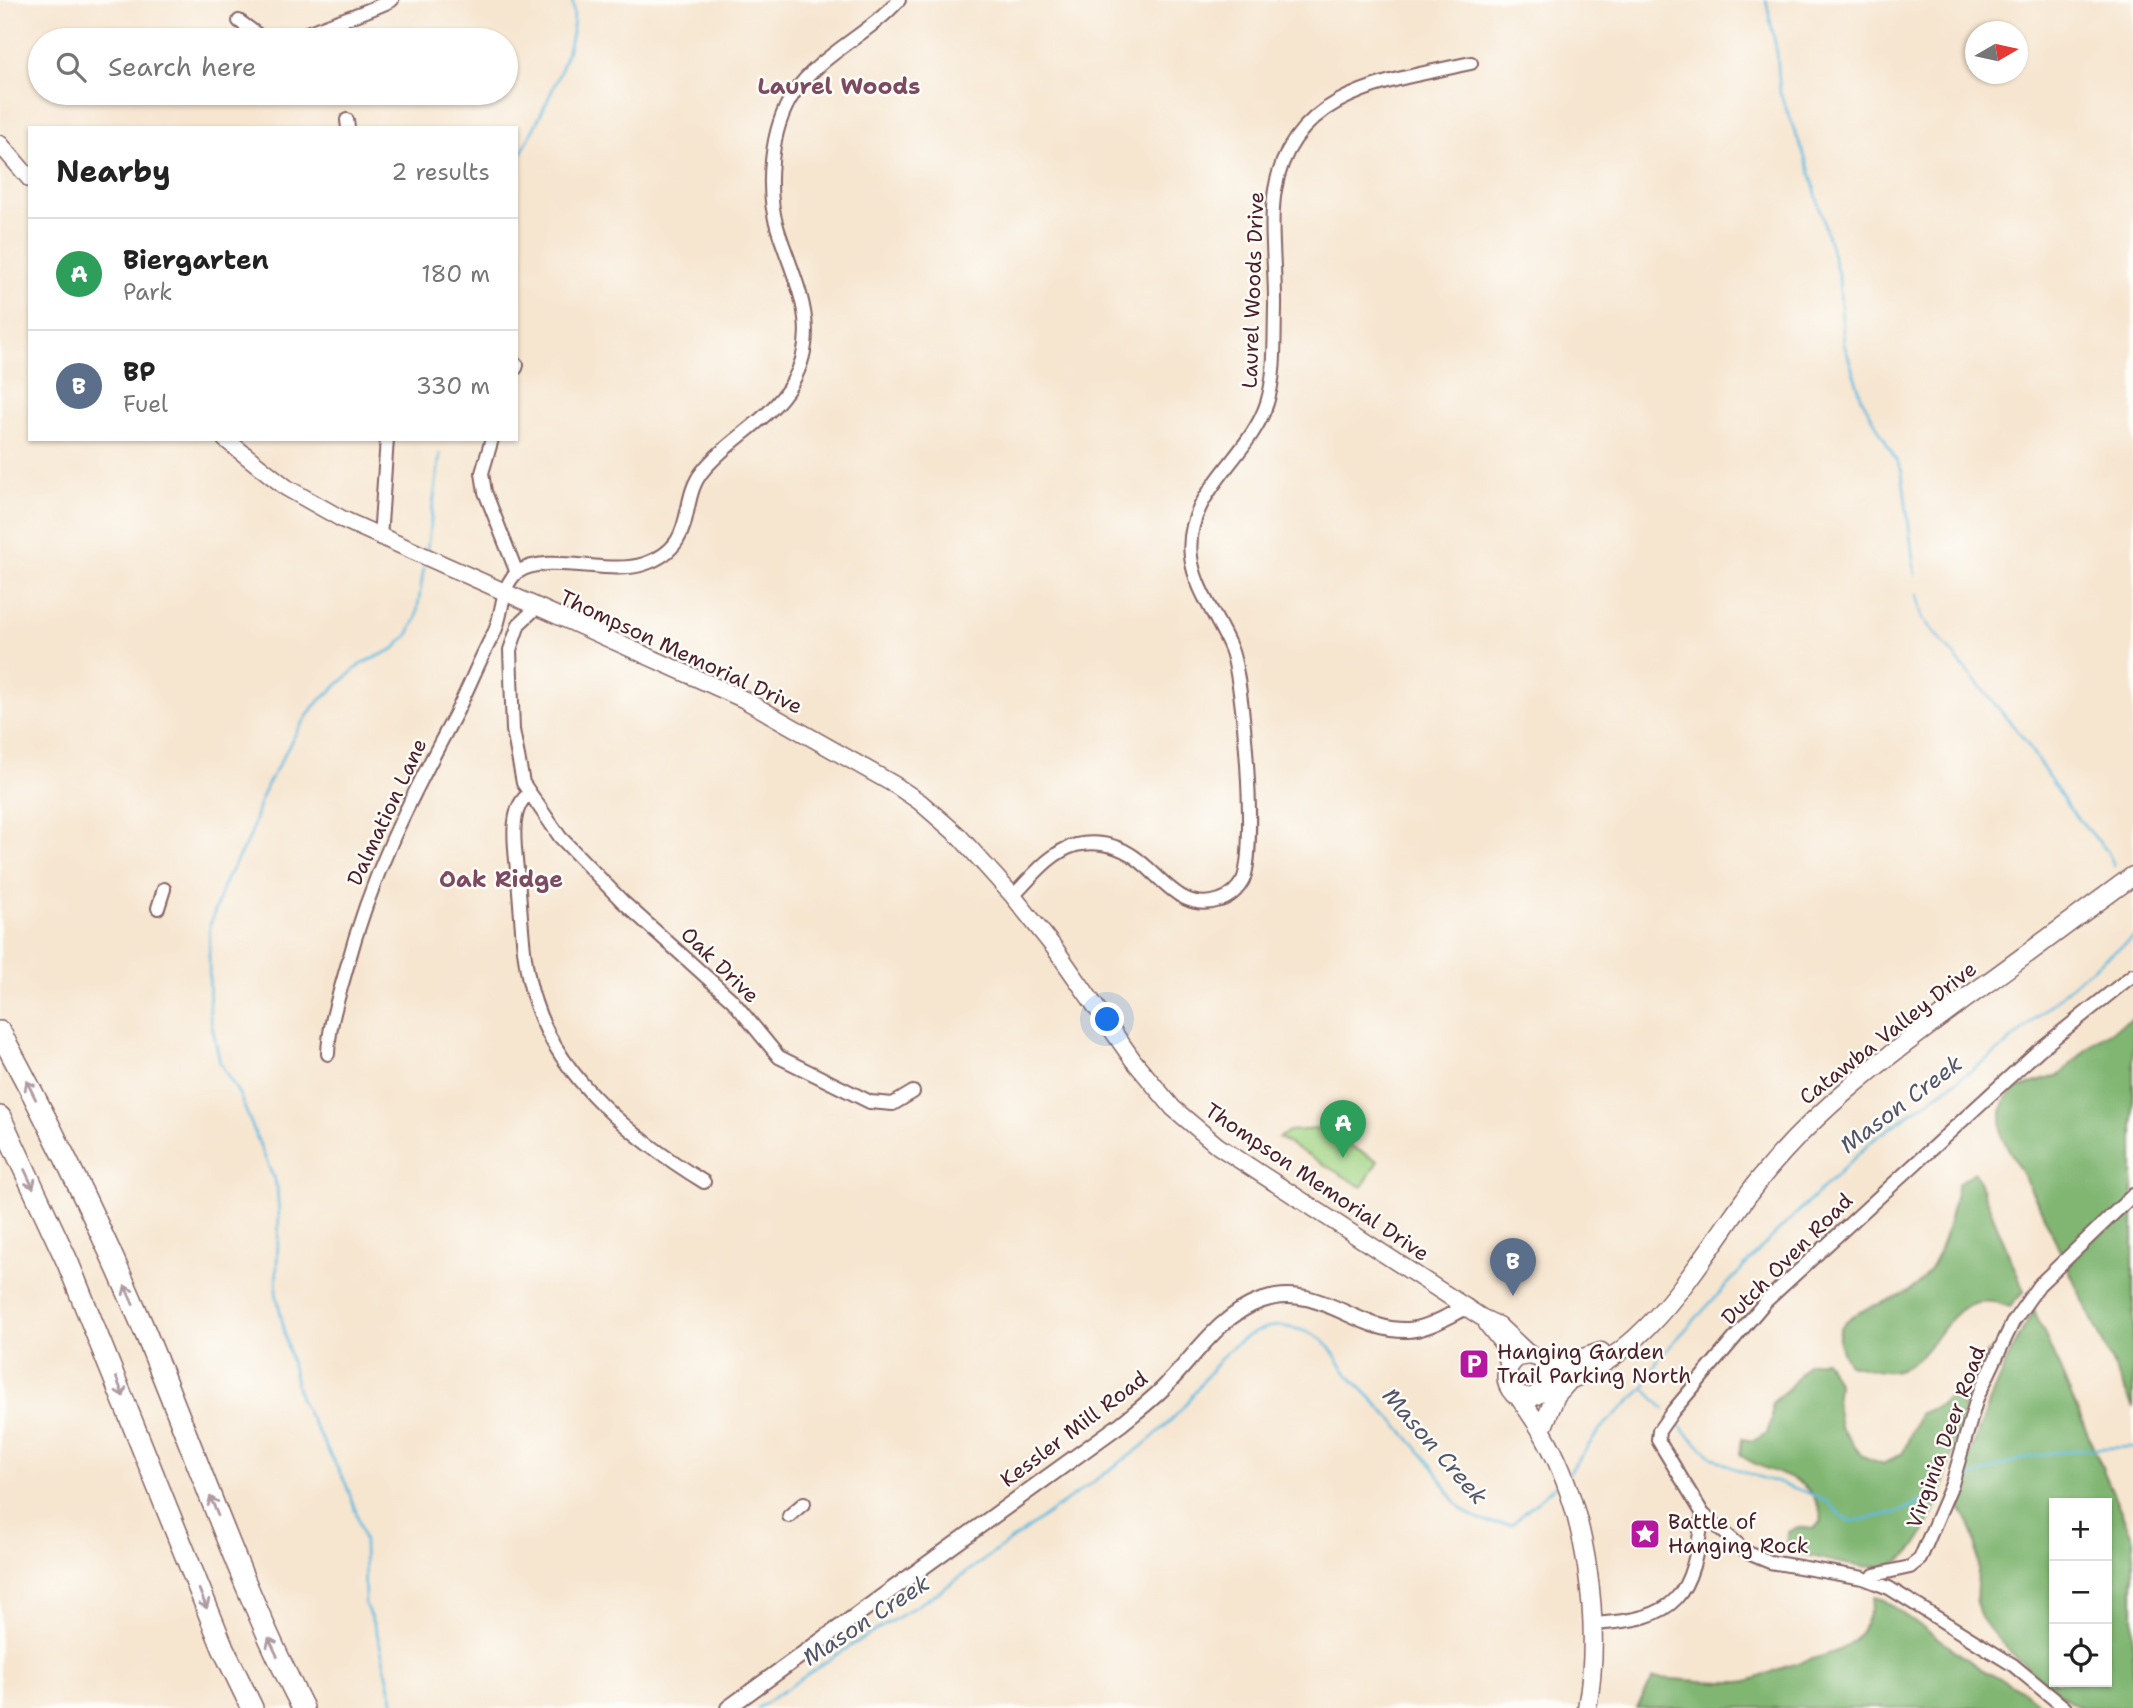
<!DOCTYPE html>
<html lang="en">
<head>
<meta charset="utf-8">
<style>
  body { margin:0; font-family:"Shantell Sans",sans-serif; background:#f6f6f6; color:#222 }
  .controls { position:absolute; right:21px; bottom:21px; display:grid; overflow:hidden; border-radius:0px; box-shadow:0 2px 5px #0004 }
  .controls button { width:63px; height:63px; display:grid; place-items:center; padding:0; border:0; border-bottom:2px solid #e0e0e0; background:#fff; color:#222; font:35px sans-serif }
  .compass { position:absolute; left:1965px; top:21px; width:63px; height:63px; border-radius:50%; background:#fff; box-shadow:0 2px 5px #0004; rotate:81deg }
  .you { position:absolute; left:1108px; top:1020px; width:24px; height:24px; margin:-18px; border:5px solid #fff; border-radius:50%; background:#1a73e8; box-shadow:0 0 0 10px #1a73e833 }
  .badge { display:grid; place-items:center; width:46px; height:46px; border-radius:50%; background:#db2777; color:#fff; font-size:23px; font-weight:700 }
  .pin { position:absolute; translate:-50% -58px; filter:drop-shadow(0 2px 4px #0008) }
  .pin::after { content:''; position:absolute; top:37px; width:24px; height:21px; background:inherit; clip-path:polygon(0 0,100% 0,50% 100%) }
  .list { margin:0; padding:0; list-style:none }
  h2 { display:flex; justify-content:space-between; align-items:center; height:91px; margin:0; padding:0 28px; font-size:30px }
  h2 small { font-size:23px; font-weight:400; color:#767676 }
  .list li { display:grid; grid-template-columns:46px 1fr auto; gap:21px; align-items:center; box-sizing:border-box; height:112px; padding:0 28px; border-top:2px solid #e0e0e0 }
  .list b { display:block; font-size:26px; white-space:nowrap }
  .list p { margin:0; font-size:23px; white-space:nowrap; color:#767676 }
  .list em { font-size:23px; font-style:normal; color:#767676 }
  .icon { flex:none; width:38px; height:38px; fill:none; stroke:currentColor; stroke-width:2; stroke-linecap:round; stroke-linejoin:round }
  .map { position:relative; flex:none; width:2133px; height:1708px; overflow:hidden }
  .search { position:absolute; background:#fff; box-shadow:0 2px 5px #0004; left:28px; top:28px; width:490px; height:77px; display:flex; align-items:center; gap:18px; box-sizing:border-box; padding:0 24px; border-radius:38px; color:#767676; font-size:26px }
  .panel { position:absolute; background:#fff; box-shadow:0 2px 5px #0004; left:28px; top:126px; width:490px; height:315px; border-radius:0px }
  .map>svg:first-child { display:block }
</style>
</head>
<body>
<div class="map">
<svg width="2133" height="1708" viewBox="0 0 2133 1708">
  <rect width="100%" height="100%" fill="#fdfcf7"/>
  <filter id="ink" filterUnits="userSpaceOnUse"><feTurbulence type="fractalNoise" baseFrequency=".0143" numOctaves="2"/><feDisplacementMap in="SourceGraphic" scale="14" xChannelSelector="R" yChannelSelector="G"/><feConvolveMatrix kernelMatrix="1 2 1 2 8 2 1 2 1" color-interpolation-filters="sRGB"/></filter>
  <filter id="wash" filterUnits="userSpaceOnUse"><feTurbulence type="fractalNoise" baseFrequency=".00686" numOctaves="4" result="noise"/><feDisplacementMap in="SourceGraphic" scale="28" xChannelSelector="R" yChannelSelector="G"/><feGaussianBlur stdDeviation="1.57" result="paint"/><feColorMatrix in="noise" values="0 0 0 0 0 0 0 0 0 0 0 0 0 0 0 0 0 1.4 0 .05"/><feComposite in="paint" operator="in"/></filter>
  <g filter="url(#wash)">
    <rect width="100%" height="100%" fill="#f6e5cf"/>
    <path fill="#a1d484" stroke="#767a58" stroke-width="2" d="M1319 1129 1378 1161 1362 1187 1279 1138 1289 1131Z"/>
    <path fill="#80b672" stroke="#656a4e" stroke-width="2" fill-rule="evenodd" d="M2133 1018V1408L2038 1203 2002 1137 2001 1115 2006 1098 2018 1088 2060 1075 2095 1041Z
      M1975 1172 2024 1291 2010 1307C1945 1280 1943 1358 1897 1370 1882 1374 1864 1367 1849 1364 1810 1307 1893 1310 1919 1283 1944 1257 1950 1218 1958 1183Z
      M2034 1310 2133 1539V1708C2119 1708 2092 1708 2080 1707 2055 1694 1989 1638 1979 1612 1974 1599 1978 1584 1978 1570 1978 1547 1972 1516 1953 1502 1977 1436 1997 1371 2034 1310ZM2107 1503V1682H2054V1503Z
      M1990 1351C1982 1369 1973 1387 1966 1405 1952 1444 1936 1547 1895 1563 1865 1574 1824 1558 1794 1552L1786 1544 1788 1532 1798 1527 1813 1529 1822 1521C1814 1470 1774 1480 1740 1455L1742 1439 1753 1441 1767 1433 1772 1419V1403L1789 1388 1807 1364 1825 1360 1838 1384 1836 1404 1840 1427 1862 1456 1883 1464 1903 1453 1919 1414 1941 1405Z
      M1874 1597 1884 1600 1981 1669 2023 1691 2044 1708H1637L1653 1678C1682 1679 1711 1683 1740 1682 1754 1682 1771 1671 1785 1667 1834 1650 1861 1657 1874 1597Z"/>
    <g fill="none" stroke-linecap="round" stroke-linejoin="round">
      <path stroke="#62b9df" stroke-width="2.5" d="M1766 0 1777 53 1780 93 1809 168 1839 278 1844 344 1862 399 1902 471 1915 575
        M516 164C535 123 584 43 572 0
        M427 549 440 454
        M1917 594 1922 618 2021 735 2069 808 2108 852 2114 866
        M1644 1388 1664 1409
        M1676 1421C1689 1436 1707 1455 1725 1464 1757 1480 1794 1484 1826 1501 1833 1505 1840 1516 1849 1522L1899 1512 1941 1492
        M1568 1474 1601 1428 1644 1388 1659 1358 1767 1242 1873 1140 2004 1047 2083 975 2133 938
        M1960 1483C2022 1452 2065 1449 2133 1447
        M395 1708 377 1633 365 1604 364 1542 358 1518 346 1484 300 1399 288 1349 276 1292 279 1215 277 1187 239 1094 220 1063 210 1016 209 955 210 925 225 881 250 837 262 795 296 733 314 706 361 664 394 649 408 635 416 619 424 567
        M758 1708 836 1655 939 1592 1136 1451C1154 1437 1171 1422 1186 1404 1211 1373 1223 1344 1265 1328 1278 1323 1309 1330 1321 1339 1333 1348 1340 1366 1350 1377 1379 1406 1407 1434 1433 1467 1444 1482 1451 1501 1467 1513 1483 1524 1494 1524 1512 1524L1558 1483"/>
    </g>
  </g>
  <g filter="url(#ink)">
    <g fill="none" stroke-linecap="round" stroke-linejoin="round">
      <g stroke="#866464" stroke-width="16">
        <path id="minor" d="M239 21 265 40
          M291 40C324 24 359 16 392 0
          M347 120 348 128
          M516 368 517 365
          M492 439 482 473 485 492 517 573
          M380 538 387 439
          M536 608 519 624 510 650 513 730 523 783 560 837 622 901 732 1000 779 1057 870 1102 893 1104 913 1092
          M529 794C508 808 515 848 517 870 522 913 521 961 535 1002 560 1081 636 1140 704 1182
          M1013 896C1031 878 1050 852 1076 845 1094 841 1114 844 1130 854 1160 872 1179 914 1220 900 1230 897 1238 889 1243 880 1257 850 1244 683 1231 649 1219 619 1195 590 1191 557 1183 493 1249 459 1267 403 1276 374 1274 340 1275 309 1276 273 1269 224 1275 190 1292 90 1391 81 1471 63
          M158 908 164 889
          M328 1054C329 1024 338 999 346 970 371 876 408 803 454 717 468 690 479 660 494 633 504 613 500 585 518 572 548 552 608 576 644 564 699 546 678 502 702 472 728 439 771 420 792 383 823 329 795 283 778 230 765 190 770 128 794 93 821 54 868 35 899 0
          M789 1516 804 1503
          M1871 1580 1874 1575 1910 1567 1920 1559 1952 1484 1977 1398 2013 1322 2039 1285 2133 1195
          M1592 1624C1680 1619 1691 1598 1703 1514
          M2065 1708 2013 1665 1889 1588 1863 1578 1770 1562 1748 1553 1703 1514 1658 1440 1659 1431 1673 1411 1766 1301 2039 1050 2133 975"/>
      </g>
      <g stroke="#866464" stroke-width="18">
        <path id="tertiary" d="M728 1708 1121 1424C1138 1410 1155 1398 1169 1382 1197 1353 1221 1315 1260 1301 1319 1280 1354 1332 1408 1330 1428 1329 1448 1316 1467 1307"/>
      </g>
      <g stroke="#866464" stroke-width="19">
        <path id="secondary" d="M0 144 30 179
          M225 439 287 488 342 519 743 699 895 785 920 802 959 836 1013 896 1056 950 1133 1060 1173 1108 1218 1146 1481 1317 1498 1325 1530 1355
          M1487 1324 1502 1343 1509 1366"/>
      </g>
      <g stroke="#866464" stroke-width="21">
        <path id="primary" d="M1541 1359 1549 1371 1545 1390 1531 1398 1514 1394C1503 1382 1504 1367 1518 1357L1530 1355 1562 1365 1601 1352
          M1547 1386C1646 1367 1703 1252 1759 1180 1821 1102 1903 1044 1983 986 2033 950 2083 912 2133 876
          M1519 1397C1528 1410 1538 1424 1545 1437 1587 1512 1602 1624 1587 1708
          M1544 1424 1556 1395 1567 1383"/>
      </g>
      <g stroke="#866464" stroke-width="24">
        <path id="motorway" d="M0 1032C52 1128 100 1226 143 1327 196 1454 240 1585 303 1708
          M0 1117 68 1263 223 1648 252 1708"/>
      </g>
      <use href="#minor" stroke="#fff" stroke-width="12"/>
      <use href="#tertiary" stroke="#fff" stroke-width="14"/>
      <use href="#secondary" stroke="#fff" stroke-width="16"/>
      <use href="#primary" stroke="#fff" stroke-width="18"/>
      <use href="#motorway" stroke="#fff" stroke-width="21"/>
    </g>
    <defs><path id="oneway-shaft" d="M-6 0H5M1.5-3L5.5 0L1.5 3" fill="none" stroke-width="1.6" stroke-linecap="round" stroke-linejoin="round" transform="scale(1.75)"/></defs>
    <g stroke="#ae9aa0">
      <use href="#oneway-shaft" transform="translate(31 1090) rotate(-117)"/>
      <use href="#oneway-shaft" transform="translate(29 1179) rotate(65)"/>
      <use href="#oneway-shaft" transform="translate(129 1295) rotate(-114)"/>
      <use href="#oneway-shaft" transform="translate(120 1387) rotate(69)"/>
      <use href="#oneway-shaft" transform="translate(214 1506) rotate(-112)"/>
      <use href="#oneway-shaft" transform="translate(203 1599) rotate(68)"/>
      <use href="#oneway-shaft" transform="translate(273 1647) rotate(-115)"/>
    </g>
  </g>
  <defs>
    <g id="parking-square" transform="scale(1.575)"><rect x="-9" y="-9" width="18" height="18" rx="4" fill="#b5179e" stroke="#fdfcf7"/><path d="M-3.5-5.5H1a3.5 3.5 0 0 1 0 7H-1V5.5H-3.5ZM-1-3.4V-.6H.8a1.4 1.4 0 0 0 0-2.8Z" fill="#fff"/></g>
    <g id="sight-square" transform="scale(1.575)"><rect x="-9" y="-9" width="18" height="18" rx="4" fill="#b5179e" stroke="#fdfcf7"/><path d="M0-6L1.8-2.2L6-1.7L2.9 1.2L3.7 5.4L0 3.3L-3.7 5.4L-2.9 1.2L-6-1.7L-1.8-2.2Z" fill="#fff"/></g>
  </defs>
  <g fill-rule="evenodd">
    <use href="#parking-square" x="1474" y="1364"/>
    <use href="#sight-square" x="1645" y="1534"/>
  </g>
  <g text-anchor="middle" stroke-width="5" stroke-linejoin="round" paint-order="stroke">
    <g font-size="21" fill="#4a1f2b" stroke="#fdfcf7">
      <text transform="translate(1253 290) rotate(-88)" y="7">Laurel Woods Drive</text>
      <text transform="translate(681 652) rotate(25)" y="7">Thompson Memorial Drive</text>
      <text transform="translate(387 812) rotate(-65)" y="7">Dalmation Lane</text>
      <text transform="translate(720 965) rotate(44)" y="7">Oak Drive</text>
      <text transform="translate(1888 1033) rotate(-38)" y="7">Catawba Valley Drive</text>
      <text transform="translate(1317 1182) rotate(34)" y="7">Thompson Memorial Drive</text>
      <text transform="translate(1787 1259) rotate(-45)" y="7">Dutch Oven Road</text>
      <text transform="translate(1074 1429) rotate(-37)" y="7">Kessler Mill Road</text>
      <text transform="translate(1946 1437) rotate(-70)" y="7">Virginia Deer Road</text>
    </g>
    <g font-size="21" fill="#4a1f2b" stroke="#fdfcf7" text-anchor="start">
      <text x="1497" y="1359">Hanging Garden<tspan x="1497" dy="24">Trail Parking North</tspan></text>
      <text x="1668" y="1529">Battle of<tspan x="1668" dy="24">Hanging Rock</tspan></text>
    </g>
    <g font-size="23" font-weight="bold" fill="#7c4b61" stroke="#fdfcf7">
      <text x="839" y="94">Laurel Woods</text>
      <text x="501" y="887">Oak Ridge</text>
    </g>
    <g font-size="23" font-style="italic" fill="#52556a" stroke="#fdfcf7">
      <text transform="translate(1901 1104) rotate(-37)" y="8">Mason Creek</text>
      <text transform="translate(1435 1446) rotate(49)" y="8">Mason Creek</text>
      <text transform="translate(866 1620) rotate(-33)" y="8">Mason Creek</text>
    </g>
  </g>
</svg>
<div class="controls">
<button>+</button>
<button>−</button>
<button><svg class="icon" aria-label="locate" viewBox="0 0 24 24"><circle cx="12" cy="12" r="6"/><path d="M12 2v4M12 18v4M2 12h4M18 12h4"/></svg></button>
</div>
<svg class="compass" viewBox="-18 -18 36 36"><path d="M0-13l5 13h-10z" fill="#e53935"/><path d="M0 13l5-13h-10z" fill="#767676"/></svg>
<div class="you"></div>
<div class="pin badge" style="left:1343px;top:1158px;background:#2e9e5b">A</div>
<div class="pin badge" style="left:1513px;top:1296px;background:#5c6f8a">B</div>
<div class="search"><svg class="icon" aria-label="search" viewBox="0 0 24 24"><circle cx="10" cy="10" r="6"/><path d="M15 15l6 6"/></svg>Search here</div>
<section class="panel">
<h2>Nearby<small>2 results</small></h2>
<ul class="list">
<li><span class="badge" style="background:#2e9e5b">A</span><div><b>Biergarten</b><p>Park</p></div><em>180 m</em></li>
<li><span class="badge" style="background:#5c6f8a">B</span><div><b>BP</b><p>Fuel</p></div><em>330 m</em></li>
</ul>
</section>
</div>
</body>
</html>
